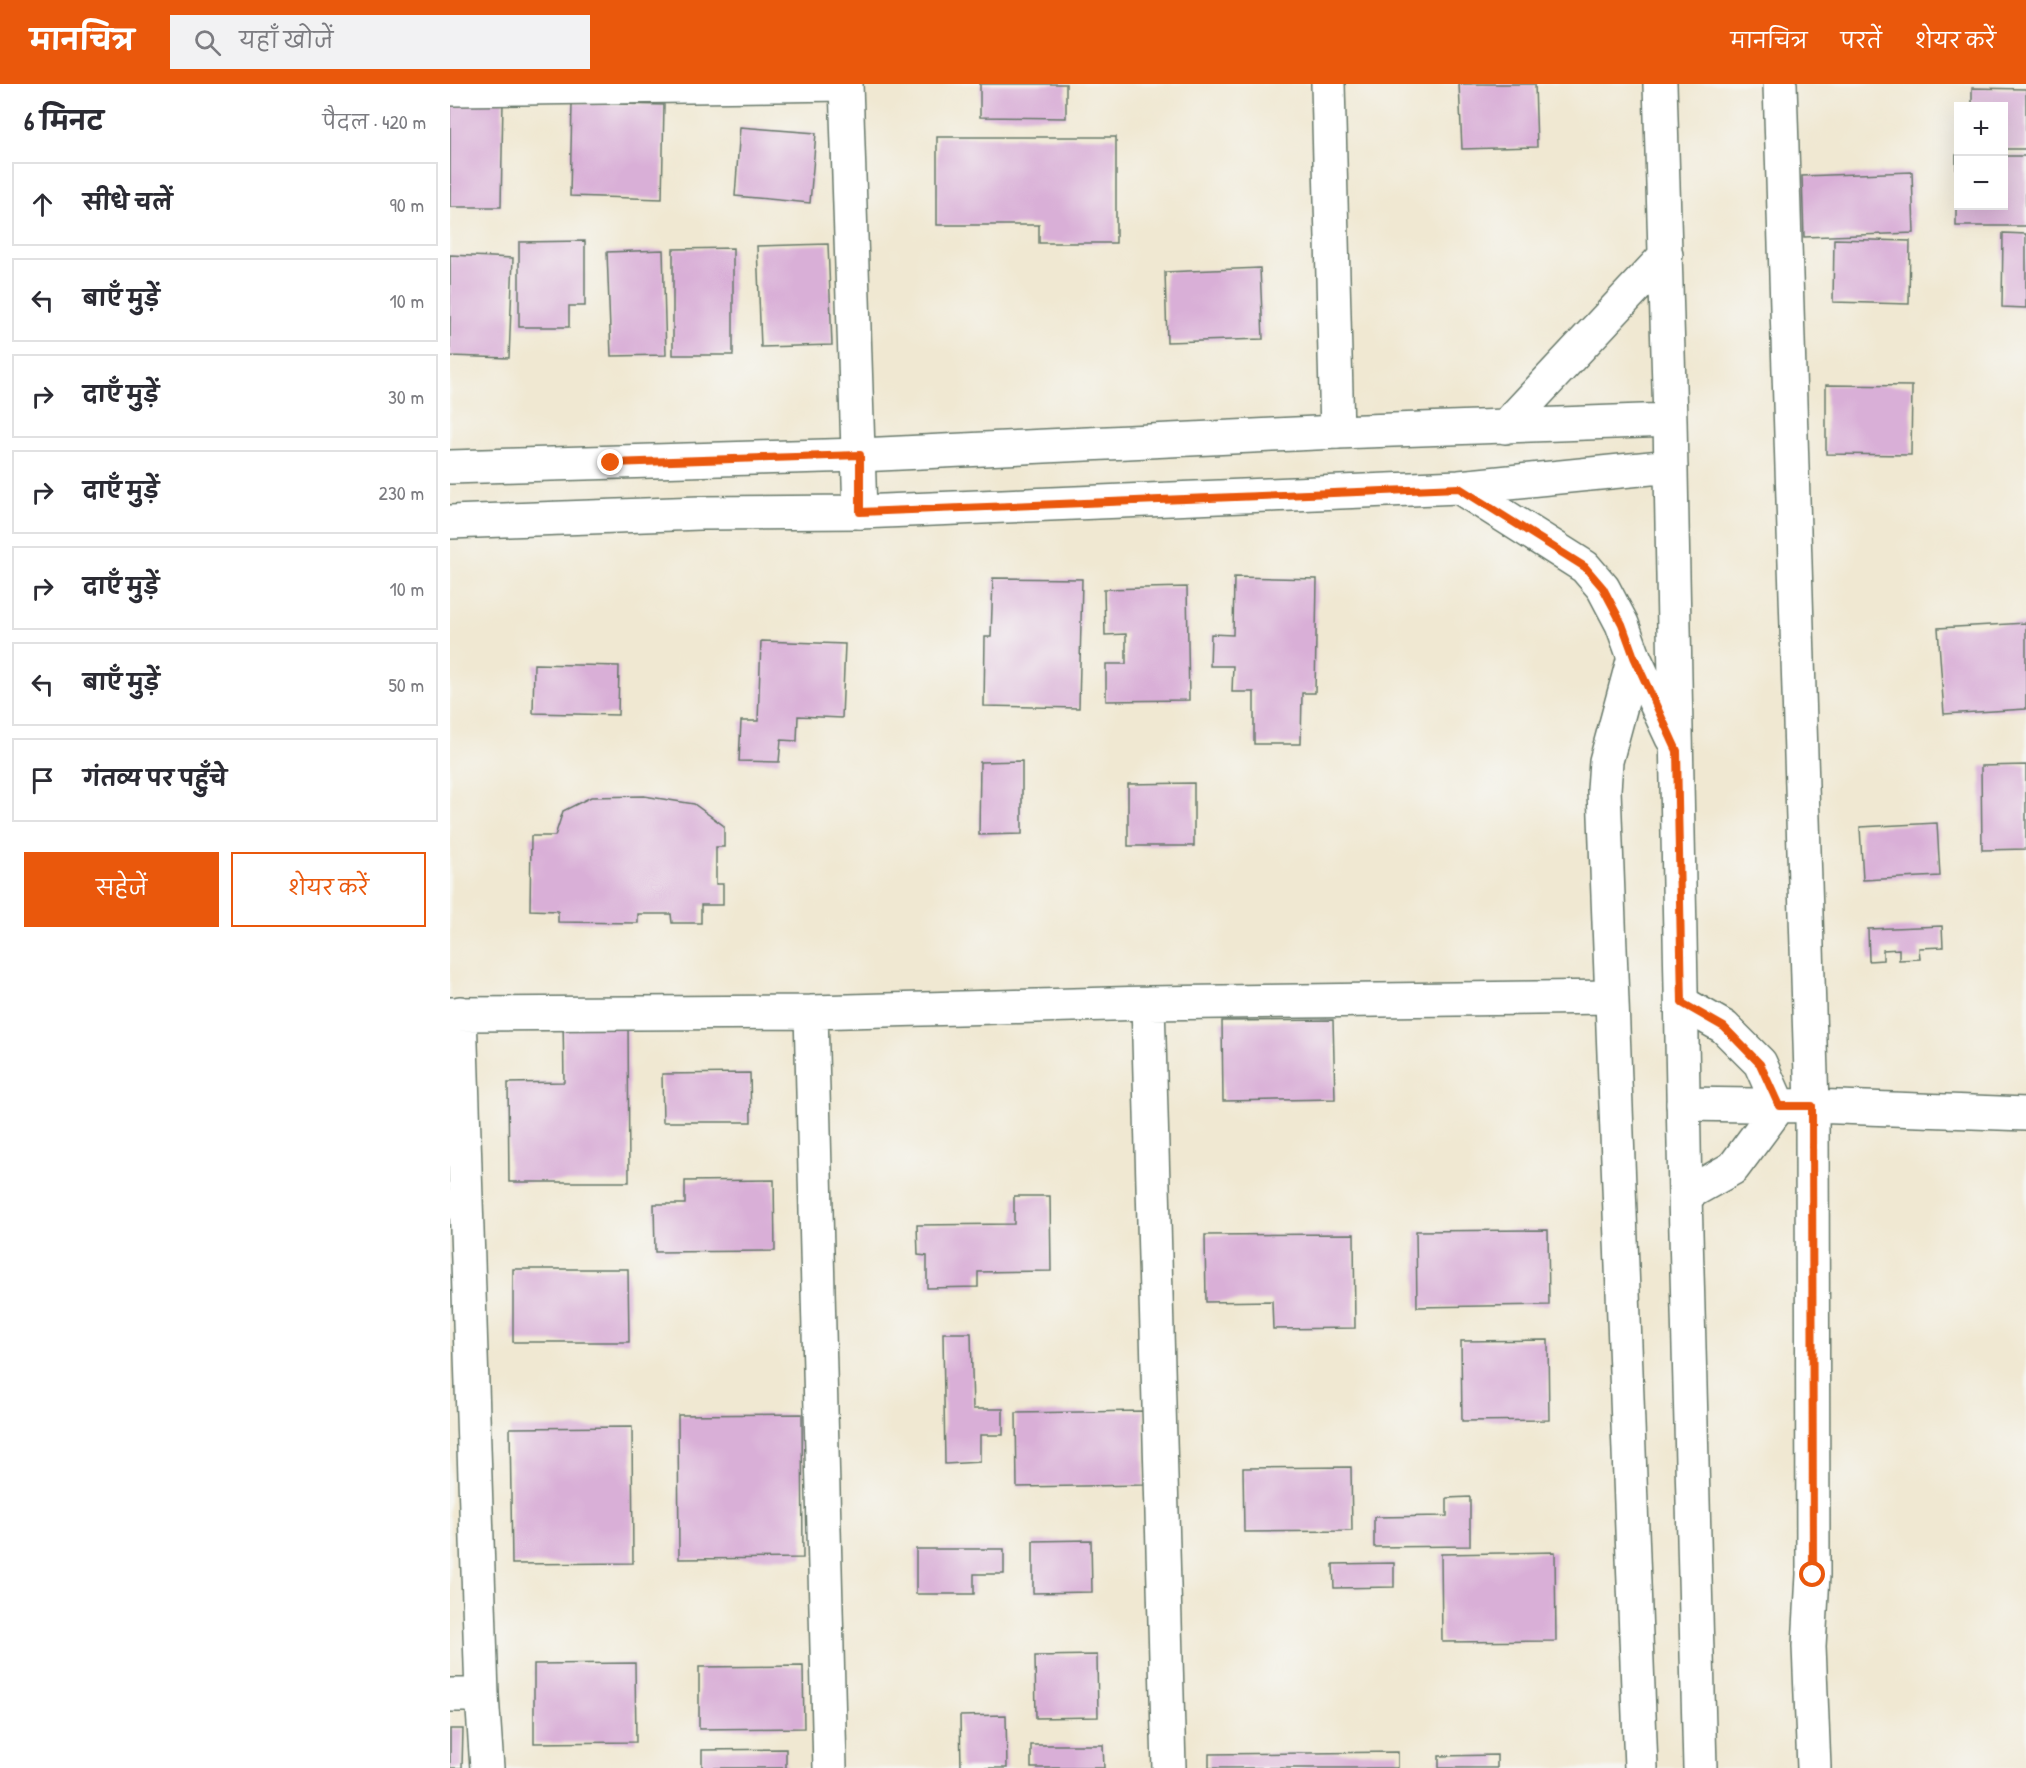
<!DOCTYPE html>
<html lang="hi">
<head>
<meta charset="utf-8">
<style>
  body { margin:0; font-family:"Patrick Hand","Playpen Sans Deva",sans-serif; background:#f2f2f3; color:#2b2b33 }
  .controls { position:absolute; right:18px; top:18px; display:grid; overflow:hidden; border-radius:0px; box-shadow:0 6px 24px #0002 }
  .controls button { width:54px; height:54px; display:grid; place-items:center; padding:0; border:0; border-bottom:2px solid #e1e1e2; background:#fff; color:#2b2b33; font:30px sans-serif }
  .stop { position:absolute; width:18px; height:18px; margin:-14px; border:4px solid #ea580c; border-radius:50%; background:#fff }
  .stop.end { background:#ea580c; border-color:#fff; box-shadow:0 2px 6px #0008 }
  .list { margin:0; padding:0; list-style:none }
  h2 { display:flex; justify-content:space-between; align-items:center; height:78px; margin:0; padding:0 24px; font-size:26px }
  h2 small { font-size:20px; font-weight:400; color:#7c7c81 }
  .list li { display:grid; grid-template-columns:39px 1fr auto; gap:18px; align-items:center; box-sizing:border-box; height:84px; margin:0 12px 12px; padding:0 12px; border:2px solid #e1e1e2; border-radius:0px }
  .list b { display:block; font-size:22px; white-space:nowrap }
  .list em { font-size:20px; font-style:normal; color:#7c7c81 }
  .actions { display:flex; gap:12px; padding:18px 24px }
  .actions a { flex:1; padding:14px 0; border:2px solid #ea580c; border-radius:0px; text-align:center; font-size:21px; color:#ea580c }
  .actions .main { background:#ea580c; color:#fff }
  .icon { flex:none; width:33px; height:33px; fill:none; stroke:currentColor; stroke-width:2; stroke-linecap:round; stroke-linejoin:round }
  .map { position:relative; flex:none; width:1576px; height:1684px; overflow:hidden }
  header { display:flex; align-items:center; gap:36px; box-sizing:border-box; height:84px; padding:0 30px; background:#ea580c; color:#fff }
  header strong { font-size:28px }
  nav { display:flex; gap:33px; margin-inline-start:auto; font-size:21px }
  .search { width:420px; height:54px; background:#f2f2f3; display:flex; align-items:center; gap:15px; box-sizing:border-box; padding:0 21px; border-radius:0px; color:#7c7c81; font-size:22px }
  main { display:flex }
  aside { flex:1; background:#fff }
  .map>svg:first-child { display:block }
</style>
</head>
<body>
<header>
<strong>मानचित्र</strong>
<div class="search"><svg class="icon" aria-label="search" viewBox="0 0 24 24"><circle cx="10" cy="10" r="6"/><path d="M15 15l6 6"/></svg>यहाँ खोजें</div>
<nav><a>मानचित्र</a><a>परतें</a><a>शेयर करें</a></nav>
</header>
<main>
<aside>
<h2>6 मिनट<small>पैदल · 420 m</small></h2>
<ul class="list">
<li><svg class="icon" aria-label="ahead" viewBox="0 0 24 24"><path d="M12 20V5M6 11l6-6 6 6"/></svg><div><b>सीधे चलें</b></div><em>90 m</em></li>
<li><svg class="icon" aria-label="left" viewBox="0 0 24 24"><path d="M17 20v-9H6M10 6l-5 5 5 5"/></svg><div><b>बाएँ मुड़ें</b></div><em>10 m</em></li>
<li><svg class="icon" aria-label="right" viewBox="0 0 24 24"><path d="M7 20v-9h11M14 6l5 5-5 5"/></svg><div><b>दाएँ मुड़ें</b></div><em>30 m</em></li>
<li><svg class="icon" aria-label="right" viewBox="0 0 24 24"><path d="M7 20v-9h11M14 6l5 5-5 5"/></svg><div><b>दाएँ मुड़ें</b></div><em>230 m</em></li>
<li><svg class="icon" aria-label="right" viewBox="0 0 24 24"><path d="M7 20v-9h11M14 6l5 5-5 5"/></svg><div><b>दाएँ मुड़ें</b></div><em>10 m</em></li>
<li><svg class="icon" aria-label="left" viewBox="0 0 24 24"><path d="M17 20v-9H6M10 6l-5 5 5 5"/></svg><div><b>बाएँ मुड़ें</b></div><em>50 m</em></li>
<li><svg class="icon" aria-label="arrive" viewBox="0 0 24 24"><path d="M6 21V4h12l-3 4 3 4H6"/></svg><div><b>गंतव्य पर पहुँचे</b></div></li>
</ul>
<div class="actions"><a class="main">सहेजें</a><a>शेयर करें</a></div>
</aside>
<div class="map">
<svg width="1576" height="1684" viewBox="0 0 1576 1684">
  <rect width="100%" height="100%" fill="#f6f6f2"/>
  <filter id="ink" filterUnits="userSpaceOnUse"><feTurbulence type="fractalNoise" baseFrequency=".0167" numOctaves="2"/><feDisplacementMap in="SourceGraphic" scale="12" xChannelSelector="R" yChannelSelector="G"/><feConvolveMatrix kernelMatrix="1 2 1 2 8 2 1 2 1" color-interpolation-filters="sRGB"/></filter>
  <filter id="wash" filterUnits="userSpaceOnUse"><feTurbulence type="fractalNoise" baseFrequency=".008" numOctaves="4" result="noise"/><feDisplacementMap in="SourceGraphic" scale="24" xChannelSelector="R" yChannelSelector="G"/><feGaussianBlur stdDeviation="1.35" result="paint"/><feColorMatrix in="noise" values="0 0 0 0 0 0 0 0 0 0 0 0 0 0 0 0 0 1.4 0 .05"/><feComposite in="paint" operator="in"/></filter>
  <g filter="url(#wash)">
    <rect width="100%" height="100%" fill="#f0e8d2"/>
    <g id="blocks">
      <path fill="#d9afd7" d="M530 0H616V34L530 33Z
        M1009 0H1085L1087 63 1012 65Z
        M1522 4 1576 5V65H1554V22H1522Z
        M0 17H53L51 123H0Z
        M122 19 214 21 212 115 120 112Z
        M290 43 366 49 360 119 285 112Z
        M487 53H666V159H589V141H487Z
        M1506 71H1508V122H1554V72H1576V142H1506Z
        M1462 88 1464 149 1354 153 1352 92Z
        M1553 149 1576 150V224L1552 223Z
        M1384 155 1460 157 1459 220 1383 218Z
        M135 157V222H119V243H69V158Z
        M378 160 382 261 311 263 307 162Z
        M283 164V271H223V165Z
        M213 166 216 271 161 272 157 168Z
        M0 171 63 174 59 274 0 272Z
        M810 184 813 255 717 258 715 188Z
        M1376 301 1462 302 1461 371 1376 370Z
        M784 493 867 495 865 609H852L851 660H804V608H782L783 582H760L761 550 783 551Z
        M543 494 632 495 629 624 534 622 535 553H541Z
        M737 503 739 616 656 617V580H676V550L655 551 654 505Z
        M1576 539V625L1494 630 1488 544Z
        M311 557 395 560 392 634 348 632 347 657 331 656 329 678 289 677 291 637H308Z
        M84 580 169 582 168 631 83 629Z
        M572 677V750L529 751 530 678Z
        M1576 681V765L1532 766 1531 682Z
        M744 699V762H678V700Z
        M194 712 244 720 274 742V763H266V800H273V821H251V839H222L221 830H188V839L108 838V827L80 826 81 752H105L113 727 141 713Z
        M1487 739 1490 792 1413 796 1410 743Z
        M1492 842 1493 863 1469 864 1470 875 1449 876V865L1433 866V876L1419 877 1418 845Z
        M178 935 179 1098H59L58 999 114 998 113 936Z
        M883 936 885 1015 773 1017 772 937Z
        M300 989 301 1038H213L212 990Z
        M324 1096 325 1167 205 1168 204 1120H235V1097Z
        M564 1112H600L601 1187 528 1188V1203L477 1204V1172L468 1171 467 1141 564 1140Z
        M1098 1146 1099 1221 967 1223 966 1147Z
        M904 1150 905 1244 823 1245 822 1217 756 1218 755 1151Z
        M63 1185H178L179 1258H63Z
        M493 1249H521L523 1325H553V1351H530V1378L495 1380Z
        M1098 1256 1099 1336 1012 1337 1011 1257Z
        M693 1327 694 1401 567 1403 566 1329Z
        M352 1330 353 1474 229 1475 228 1331Z
        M182 1343 183 1479 62 1480 60 1344Z
        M901 1383 902 1447 794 1448 793 1384Z
        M1020 1413V1462L924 1463V1433L997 1432V1414Z
        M641 1456 642 1508 583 1509V1457Z
        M466 1465H554V1490H524V1510H466Z
        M1105 1468 1106 1557 992 1558 991 1470Z
        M944 1479V1503L884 1504 883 1480Z
        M647 1571 648 1633 586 1634 585 1572Z
        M185 1579 186 1658 84 1659V1580Z
        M353 1582 354 1644 249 1645V1583Z
        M556 1631 557 1684H511L510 1632Z
        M0 1645H13L12 1684H0Z
        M581 1661H653L654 1684H581Z
        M336 1665V1684H252V1666Z
        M948 1668V1684H759V1670Z
        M1047 1671V1684H989V1672Z"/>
    </g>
  </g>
  <g filter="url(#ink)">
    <use href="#blocks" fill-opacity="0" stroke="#68796b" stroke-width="1.5"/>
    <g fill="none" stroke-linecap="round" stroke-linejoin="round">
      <g stroke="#68796b" stroke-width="36">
        <path id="minor" d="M878 0 887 348
          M1330 0 1362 1022 1363 1491 1359 1562 1364 1684
          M0 5 396 0 410 428
          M1184 573 1156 677 1154 706 1191 1684
          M698 919 719 1684
          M1232 919 1274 943 1310 979 1329 1022 1283 1084 1235 1111
          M361 928 380 1684
          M10 929 32 1611 37 1684
          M0 930 361 928 698 919 1161 913
          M1233 1020 1362 1022 1576 1030
          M0 1611H32"/>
      </g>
      <g stroke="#68796b" stroke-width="36">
        <path id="tertiary" d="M1210 0 1220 336 1235 1111 1250 1684
          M1055 343 1216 171
          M0 383 410 371 887 348 1220 336
          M1009 403 1135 483 1153 504 1172 540 1184 573 1222 654
          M0 438 250 429 410 428 1009 403 1221 382"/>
      </g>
      <use href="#minor" stroke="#fff" stroke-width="33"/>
      <use href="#tertiary" stroke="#fff" stroke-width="33"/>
    </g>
  </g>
  <g fill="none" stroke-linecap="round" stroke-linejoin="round" filter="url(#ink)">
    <path stroke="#ea580c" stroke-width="8" d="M161 379 410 371V428L1009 404 1135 483 1153 504 1172 540 1184 573 1227 667 1232 919 1274 943 1310 980 1329 1022H1362L1363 1491"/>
  </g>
</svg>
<div class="controls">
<button>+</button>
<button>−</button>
</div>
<div class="stop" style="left:1363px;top:1491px"></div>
<div class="stop end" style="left:161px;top:379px"></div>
</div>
</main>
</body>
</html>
